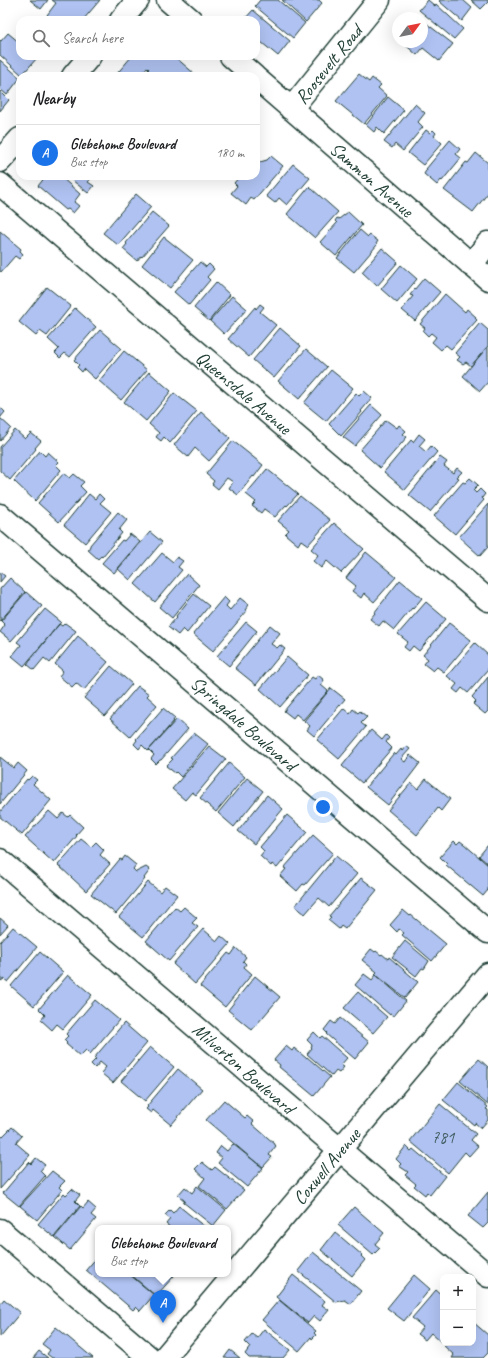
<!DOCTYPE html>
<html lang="en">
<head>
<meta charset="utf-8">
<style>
  body { margin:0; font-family:Caveat,sans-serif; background:#f2f2f2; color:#202124 }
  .controls { position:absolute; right:12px; bottom:12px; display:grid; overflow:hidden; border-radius:8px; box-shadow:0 4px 16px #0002 }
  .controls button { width:36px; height:36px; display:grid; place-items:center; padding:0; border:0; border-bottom:1px solid #e0e0e0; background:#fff; color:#202124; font:20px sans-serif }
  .compass { position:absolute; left:392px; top:12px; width:36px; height:36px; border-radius:50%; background:#fff; box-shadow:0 4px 16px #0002; rotate:57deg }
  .you { position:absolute; left:323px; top:807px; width:14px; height:14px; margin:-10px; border:3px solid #fff; border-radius:50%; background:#1a73e8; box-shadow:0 0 0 6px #1a73e833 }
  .badge { display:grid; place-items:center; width:26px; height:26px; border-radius:50%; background:#1a73e8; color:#fff; font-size:13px; font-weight:700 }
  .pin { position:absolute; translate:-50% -33px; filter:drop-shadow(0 1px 2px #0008) }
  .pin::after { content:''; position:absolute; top:21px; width:14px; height:12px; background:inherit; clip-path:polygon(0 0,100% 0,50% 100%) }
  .popup { position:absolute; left:95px; top:1225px; width:136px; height:52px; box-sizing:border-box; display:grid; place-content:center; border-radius:8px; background:#fff; filter:drop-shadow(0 1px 3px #0005); font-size:13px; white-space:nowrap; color:#757577 }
  .popup b { font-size:15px; color:#202124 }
  .popup::after { content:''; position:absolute; left:50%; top:100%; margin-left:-8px; border:8px solid transparent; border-top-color:#fff }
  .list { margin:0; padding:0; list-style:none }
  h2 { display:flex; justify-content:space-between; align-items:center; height:52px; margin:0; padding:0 16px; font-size:17px }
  h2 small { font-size:13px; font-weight:400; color:#757577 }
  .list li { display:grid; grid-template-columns:26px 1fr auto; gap:12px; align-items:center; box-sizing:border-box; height:56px; padding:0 16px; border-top:1px solid #e0e0e0 }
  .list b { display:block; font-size:15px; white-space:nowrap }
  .list p { margin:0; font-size:13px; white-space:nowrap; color:#757577 }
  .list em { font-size:13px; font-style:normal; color:#757577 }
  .icon { flex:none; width:22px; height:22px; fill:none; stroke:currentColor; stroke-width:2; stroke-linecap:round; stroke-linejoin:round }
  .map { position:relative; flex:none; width:488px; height:1358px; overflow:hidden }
  .search { position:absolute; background:#fff; box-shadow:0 4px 16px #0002; left:16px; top:16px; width:244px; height:44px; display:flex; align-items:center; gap:10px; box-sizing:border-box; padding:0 14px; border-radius:12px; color:#757577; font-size:15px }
  .panel { position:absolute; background:#fff; box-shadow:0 4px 16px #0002; left:16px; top:72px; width:244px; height:108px; border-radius:12px }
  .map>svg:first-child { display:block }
</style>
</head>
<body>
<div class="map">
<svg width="488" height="1358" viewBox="0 0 488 1358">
  <rect width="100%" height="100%" fill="#fff"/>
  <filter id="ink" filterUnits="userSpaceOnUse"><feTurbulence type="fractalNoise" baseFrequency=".025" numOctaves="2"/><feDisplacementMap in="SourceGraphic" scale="8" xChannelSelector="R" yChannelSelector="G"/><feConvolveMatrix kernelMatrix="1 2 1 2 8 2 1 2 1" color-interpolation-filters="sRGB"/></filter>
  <g filter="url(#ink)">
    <path fill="#afc2f1" stroke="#1f3d34" d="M30 0H48L41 9Z
      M52 0H100L83 20H53L47 15 56 3Z
      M260 0H278L305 23 293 38 255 6Z
      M282 0H319L322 3 306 22Z
      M428 0 435 6 436 4 463 29 454 39 419 10Z
      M440 0H463L472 8 462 21 439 1Z
      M471 0H488V2L481 9Z
      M253 10 290 41 278 56 256 38V20H244Z
      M422 20 453 44 439 61 423 48 417 55 403 43V42H422Z
      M8 33 20 43V56H35L37 58 22 75 0 55V40L1 41Z
      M132 56H174L197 76H142L149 69 147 67 139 76H115Z
      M0 60 20 78 7 95 0 89Z
      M359 74 369 82 372 78 381 85 378 88 387 96 364 124 336 101Z
      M0 91 9 100 0 111Z
      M388 97 404 110 384 134 377 127 374 132 366 125Z
      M415 104 425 113 418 122 423 127 403 151 395 144 392 148 384 142Z
      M426 130 430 133 433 130 436 133 434 136 442 143 423 165 408 153Z
      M450 140 460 149 456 154 461 158 442 181 441 180 437 185 424 174 427 169H426Z
      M476 153 488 163V193L473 212 444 190 466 162 468 163Z
      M271 156 283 166 254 200 251 198 246 205 231 193 237 186 234 183 240 176H256V159L260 162 267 160Z
      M293 164 310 178 287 205 279 198 275 203 266 196Z
      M46 176H60L80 194 74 202 79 206 73 213 68 209 66 210 38 186Z
      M67 176H93L88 182 94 186 88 193Z
      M309 187 311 189H312L338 212 315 238 287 214Z
      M136 194 151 207 118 245 103 233Z
      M152 212 169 226 142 257 141 256 137 261 123 249 127 244 126 243Z
      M348 212 362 225 336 256 320 242 337 223 335 221 337 218 339 219Z
      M360 230 368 237 370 235 378 241 376 244 377 245 354 272 337 258Z
      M0 231 21 249 20 251 23 254 19 259 15 256 1 272 0 271Z
      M164 237 193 260 170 288 142 265Z
      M382 248 398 262 377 286 362 272Z
      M200 262 206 267 209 264 214 269 207 277 210 280 189 305 174 292Z
      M401 265 417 279 397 303 381 289Z
      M424 278 440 292 415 321 402 310 413 296 410 295Z
      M216 282 230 295 209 321 194 308Z
      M47 287 71 306 47 336 40 331 36 336 19 322Z
      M445 294 465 312 467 309 476 317 475 318 477 320 451 349 446 345 441 350 432 342 436 337 431 333 428 336 423 331 425 328 420 324Z
      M232 296 247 309 224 334 210 321Z
      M260 304 264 307 260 312 276 325 249 357 228 339 255 307 256 309Z
      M75 308 96 327 70 357 65 353 60 358 55 353 59 349 48 339Z
      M480 323 488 330V346L471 366 466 362 463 364 457 360 460 357 455 353Z
      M280 328 301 346 274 378 253 360Z
      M100 330 121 348 95 379 84 369 82 372 77 367 79 365 74 360Z
      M488 346V382L480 391 463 376Z
      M306 349 327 367 299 399 278 381Z
      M124 351 147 370 121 400 99 381Z
      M331 370 353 388 326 421 304 403Z
      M149 372 171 391 146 421 124 402Z
      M364 391 372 398 361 411 362 412 341 436 329 424 356 393 359 396Z
      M174 393 197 411 170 443 164 437 161 441 156 437 159 433 149 424Z
      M371 405 382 415 355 446 343 437Z
      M0 407 5 412 0 418 11 428 0 441Z
      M201 412 230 438 209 461 195 448 188 457 174 445Z
      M386 420 397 428 399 425 406 431 403 434 407 437 380 468 360 450Z
      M15 430 25 439 31 433 41 441 35 448 36 449 10 480 0 471V447Z
      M419 434 425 439 419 446 426 452 431 446 437 452 405 490 384 472 411 440 413 442Z
      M233 441 263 465 254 477 253 476 238 495 229 488 233 482 227 478 218 489 212 484 214 481 206 474Z
      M40 451 45 456 48 452 59 462 56 465 61 470 35 501 14 481Z
      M440 457 447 462 444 466 453 473 457 468 462 472 457 477 459 478 430 512 409 495Z
      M267 469 298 494 287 506 286 505 275 517 264 509 261 513 252 506 256 502 246 494Z
      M64 473 70 478 74 474 84 482 80 486 86 492 59 522 38 503Z
      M470 478 478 485 473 490 476 493 480 489 485 494 482 498 484 500 455 534 434 516 463 482 465 483Z
      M89 494 95 499 99 494 104 499 100 503 111 512 85 543 64 525Z
      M300 496 330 520 308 545 301 540 298 545 285 534 289 530 278 521Z
      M488 504V547L480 556 459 537Z
      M118 512 127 520 119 530 122 533 102 557 101 556 98 559 88 550 90 546V545Z
      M334 523 364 549 341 573 327 561 321 568 313 561 318 555 311 549Z
      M150 532 162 542 130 580 118 569Z
      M130 534 140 542 114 573 102 563 122 540 124 541Z
      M366 552 396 577 374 602 364 593 361 598 352 591 356 586 346 578Z
      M162 553 173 562 177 557 183 561 178 567 182 570 155 602 135 584Z
      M0 572 5 576 0 582Z
      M187 574 199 585 172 618 159 607Z
      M10 578 25 592 0 621V589Z
      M400 580 422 598 413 609 412 608 394 630 383 621 379 626 370 619 375 613H374Z
      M26 592 42 606 11 641 0 632 5 625 1 621Z
      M194 594 209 606 187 633 183 629 178 635 168 627 177 617 176 616Z
      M224 597 229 602 226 606 230 610 240 598 249 605 245 610 247 611 213 651 193 634Z
      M426 602 446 619 419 651 413 646 409 651 404 647 408 642 398 634Z
      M45 609 61 622 24 666 12 656 21 645 17 642Z
      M246 622 257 631 229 666 217 656Z
      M65 623 76 631 50 663 44 658 34 670 27 664 59 624 62 626Z
      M449 623 471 640 444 672 437 667 433 671 424 664 428 659 423 655Z
      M270 625 280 633 271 644 277 648 280 645 285 649 256 685 235 668Z
      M78 636 108 662 84 690 76 683 72 687 59 676 63 671 55 664Z
      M475 643 488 655V670L468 693 462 688 458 693 453 689 457 684 447 676Z
      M287 657 308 675 280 707 260 689Z
      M111 666 132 684 105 716 84 698Z
      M318 675 324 680 321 685 328 691 303 720 296 714 293 718 284 711 312 677 315 679Z
      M488 677V711L485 714 473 704 476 701 472 697Z
      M138 686 149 694 147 696 157 705 130 737 110 719Z
      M331 688 345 699 314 736 307 730 310 726 304 721Z
      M163 708 175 718 173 721H174L148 751 142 745 139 749 134 744 137 740 136 739Z
      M344 708 350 713 353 709 358 713 360 711 367 717 361 723 366 727 339 759 317 740Z
      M177 719 188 729 161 760H160L156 764 151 759 154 755 149 750Z
      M371 730 382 740 386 735 389 738 386 742 392 748 362 783 342 766Z
      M194 733 208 744 181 777 176 772 175 773 166 766 173 759 171 758Z
      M209 746 226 759 196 795 192 792 185 800 172 789Z
      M406 746 410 749 401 759 405 762 410 755 420 763 388 805 366 787 394 753 396 755 401 749 402 751Z
      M0 757 14 768 18 763 27 771 0 804Z
      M229 763 245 777 216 812 200 798Z
      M32 776 37 780 33 784 51 800 22 835 0 817V812L27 779 28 780Z
      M247 778 263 791 234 827 218 813Z
      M426 779 450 799 441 811 438 808 417 835 388 810 411 783 418 789Z
      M267 795 283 809 254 844 238 831Z
      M49 811 58 819 63 813 68 817 70 815 83 827 76 835 77 836 54 863 25 837Z
      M287 815 307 832 277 868 272 864 271 866 260 856 264 851 260 847Z
      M313 835 333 853 305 885 303 884 297 891 280 876 286 869 284 868Z
      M81 839 91 847 96 842 104 850 100 855 110 864 86 891 58 865Z
      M454 841 457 844 460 841 464 844 488 865V890L483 896 446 865 447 864 440 857Z
      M488 845V864L479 856Z
      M125 856 136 865 133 869 136 872 146 867 150 870 144 878 145 879 116 914 91 894 120 859 122 860Z
      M336 856 357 874 329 907 319 898 305 914 295 906Z
      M361 878 377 890 345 929 341 926 339 929 328 920 331 917 329 916Z
      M148 882 160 892 165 886 177 895 143 937 119 917Z
      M175 907 180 911 184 907 197 918 192 923 198 927 169 961 146 941Z
      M403 910 410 916 411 915 446 944 432 961 402 935 404 933 399 929 397 932 390 925Z
      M0 918 8 925 0 934Z
      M13 927 37 947 8 982 4 979 1 981 0 942Z
      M203 929 217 941 221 936 230 944 195 984 173 964Z
      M405 941 429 961 424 969 422 968 416 976 392 957Z
      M236 948 246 957 243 961 246 964 244 967 252 974 225 1007 200 986 228 953 231 955Z
      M371 949 375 952 376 951 381 955 382 954 388 959 389 957 418 982 405 998 375 974 377 972 362 960Z
      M40 952 63 972 34 1006 11 986Z
      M364 974 372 980 376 975 406 1001 394 1016 390 1014V1015L355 985Z
      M68 975 92 995 63 1029 57 1024 52 1030 41 1020 45 1015 39 1009Z
      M255 976 280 997 252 1030 228 1010Z
      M358 992 387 1017 373 1033 344 1008Z
      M95 1000 119 1020 90 1054 86 1050 80 1056 66 1044 67 1043 64 1040 68 1036 66 1034Z
      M340 1018 369 1042 355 1059 326 1034 327 1033 324 1030 331 1021 335 1024Z
      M124 1023 147 1043 113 1083 101 1073 106 1067 100 1062 95 1068 91 1064 96 1059 94 1058Z
      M314 1032 320 1038 322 1036 347 1058 341 1065 344 1067 339 1073 336 1071 332 1076 307 1054 312 1048 311 1047 312 1045 307 1040Z
      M286 1046 292 1051 294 1048 306 1058 307 1057 330 1077 314 1096 279 1067 280 1065 274 1060Z
      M150 1047 174 1067 145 1101 121 1081Z
      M479 1059 488 1067V1105L460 1081Z
      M178 1069 202 1089 171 1125 153 1110 151 1113 146 1109 148 1107 147 1106Z
      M458 1082 488 1107 486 1109 488 1110V1120L481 1128 475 1123 474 1125 443 1100Z
      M224 1100 245 1118 247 1116 254 1122 252 1124 275 1144V1145L276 1146 269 1155 272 1157 263 1167 259 1164H258L206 1120Z
      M440 1104 476 1134 471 1140 478 1146 469 1156 465 1152 448 1173 410 1141Z
      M12 1127 22 1136 16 1143 30 1155 0 1189V1139Z
      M233 1144 263 1168 247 1187 218 1163 222 1158 216 1153 221 1146 227 1151Z
      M406 1146 411 1151 413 1149 445 1176 430 1195 427 1192 425 1195 414 1186 416 1184 405 1175 408 1172 399 1166 401 1164 396 1159Z
      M36 1158 45 1165 40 1171 45 1176 19 1206 3 1193 29 1162 31 1164Z
      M202 1162 212 1170 215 1167 244 1190 227 1209 199 1186 205 1178 195 1169Z
      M52 1171 65 1181 59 1187 62 1190 37 1220 20 1206Z
      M197 1186 226 1210 213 1226 183 1202 185 1201 178 1195 185 1187 192 1193Z
      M72 1189 80 1195 75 1201 80 1206 54 1237 38 1224 64 1193 66 1195Z
      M488 1192V1223L483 1228 468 1216Z
      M88 1202 96 1209 91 1215 96 1219 70 1250 55 1237 81 1206 83 1208Z
      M179 1206 206 1228H171L166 1224 170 1219 165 1215 170 1210 173 1213Z
      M354 1207 384 1233 375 1244 380 1248 373 1255 338 1225Z
      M335 1232 362 1255 361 1256 365 1260 352 1276 321 1250Z
      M313 1252 361 1291 351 1304 345 1300 336 1302 298 1271Z
      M98 1256V1274H129L154 1295 140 1311 136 1307 133 1310 86 1270Z
      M130 1274H172L174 1276 156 1296Z
      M293 1275 325 1301 322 1305 329 1310 320 1321 314 1316 308 1323 276 1297Z
      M414 1275 430 1289 404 1321 387 1308Z
      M436 1290 443 1296V1339L441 1342 431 1333 425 1340 417 1334 423 1327 412 1318Z
      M4 1299 20 1313 0 1337V1304Z
      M279 1300 316 1331 314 1333 316 1335 312 1339 311 1337 299 1351 262 1320Z
      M473 1322 488 1335V1353L483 1358H452L454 1355 444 1346 447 1343H473Z
      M56 1327 93 1358H52L47 1354 50 1350 42 1344Z
      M264 1329 290 1350 283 1358H249L245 1354 250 1347 245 1342 252 1334 257 1338Z
      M230 1350 240 1358H224Z
      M39 1351 48 1358H33Z"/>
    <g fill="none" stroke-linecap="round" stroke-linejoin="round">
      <g stroke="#1f3d34" stroke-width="25">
        <path id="minor" d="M168 0 191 20
          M121 20 138 0
          M231 56 254 76
          M73 76 90 56
          M256 78 488 279
          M291 109 379 0
          M0 161 20 139
          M0 184 488 600
          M471 265 488 243
          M0 515 488 932
          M0 860 488 1276
          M0 1230 150 1358"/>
      </g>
      <g stroke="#1f3d34" stroke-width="25">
        <path id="secondary" d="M164 1358 488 974"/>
      </g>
      <use href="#minor" stroke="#fff" stroke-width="22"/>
      <use href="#secondary" stroke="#fff" stroke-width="22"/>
    </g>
  </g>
  <g text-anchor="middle" stroke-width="3.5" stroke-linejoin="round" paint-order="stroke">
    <g font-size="17" fill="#435e63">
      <text x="443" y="1143">781</text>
    </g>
    <g font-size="19" fill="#1f3d34" stroke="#fff">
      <text transform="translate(328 64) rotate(-51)" y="7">Roosevelt Road</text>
      <text transform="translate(372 179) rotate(41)" y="7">Sammon Avenue</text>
      <text transform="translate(244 392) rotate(40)" y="7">Queensdale Avenue</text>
      <text transform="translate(244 723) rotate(41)" y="7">Springdale Boulevard</text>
      <text transform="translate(244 1068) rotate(41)" y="7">Milverton Boulevard</text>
      <text transform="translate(326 1166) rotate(-50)" y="7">Coxwell Avenue</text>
    </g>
  </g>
</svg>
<div class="controls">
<button>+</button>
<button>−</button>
</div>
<svg class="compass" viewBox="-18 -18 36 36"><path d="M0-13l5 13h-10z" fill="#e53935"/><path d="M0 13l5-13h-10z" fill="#757577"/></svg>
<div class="you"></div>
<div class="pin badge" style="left:163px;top:1323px">A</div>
<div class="popup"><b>Glebehome Boulevard</b>Bus stop</div>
<div class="search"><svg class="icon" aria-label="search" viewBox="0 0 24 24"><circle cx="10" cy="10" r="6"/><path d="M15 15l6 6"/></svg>Search here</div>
<section class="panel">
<h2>Nearby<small></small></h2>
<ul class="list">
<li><span class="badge">A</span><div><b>Glebehome Boulevard</b><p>Bus stop</p></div><em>180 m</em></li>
</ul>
</section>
</div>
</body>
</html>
